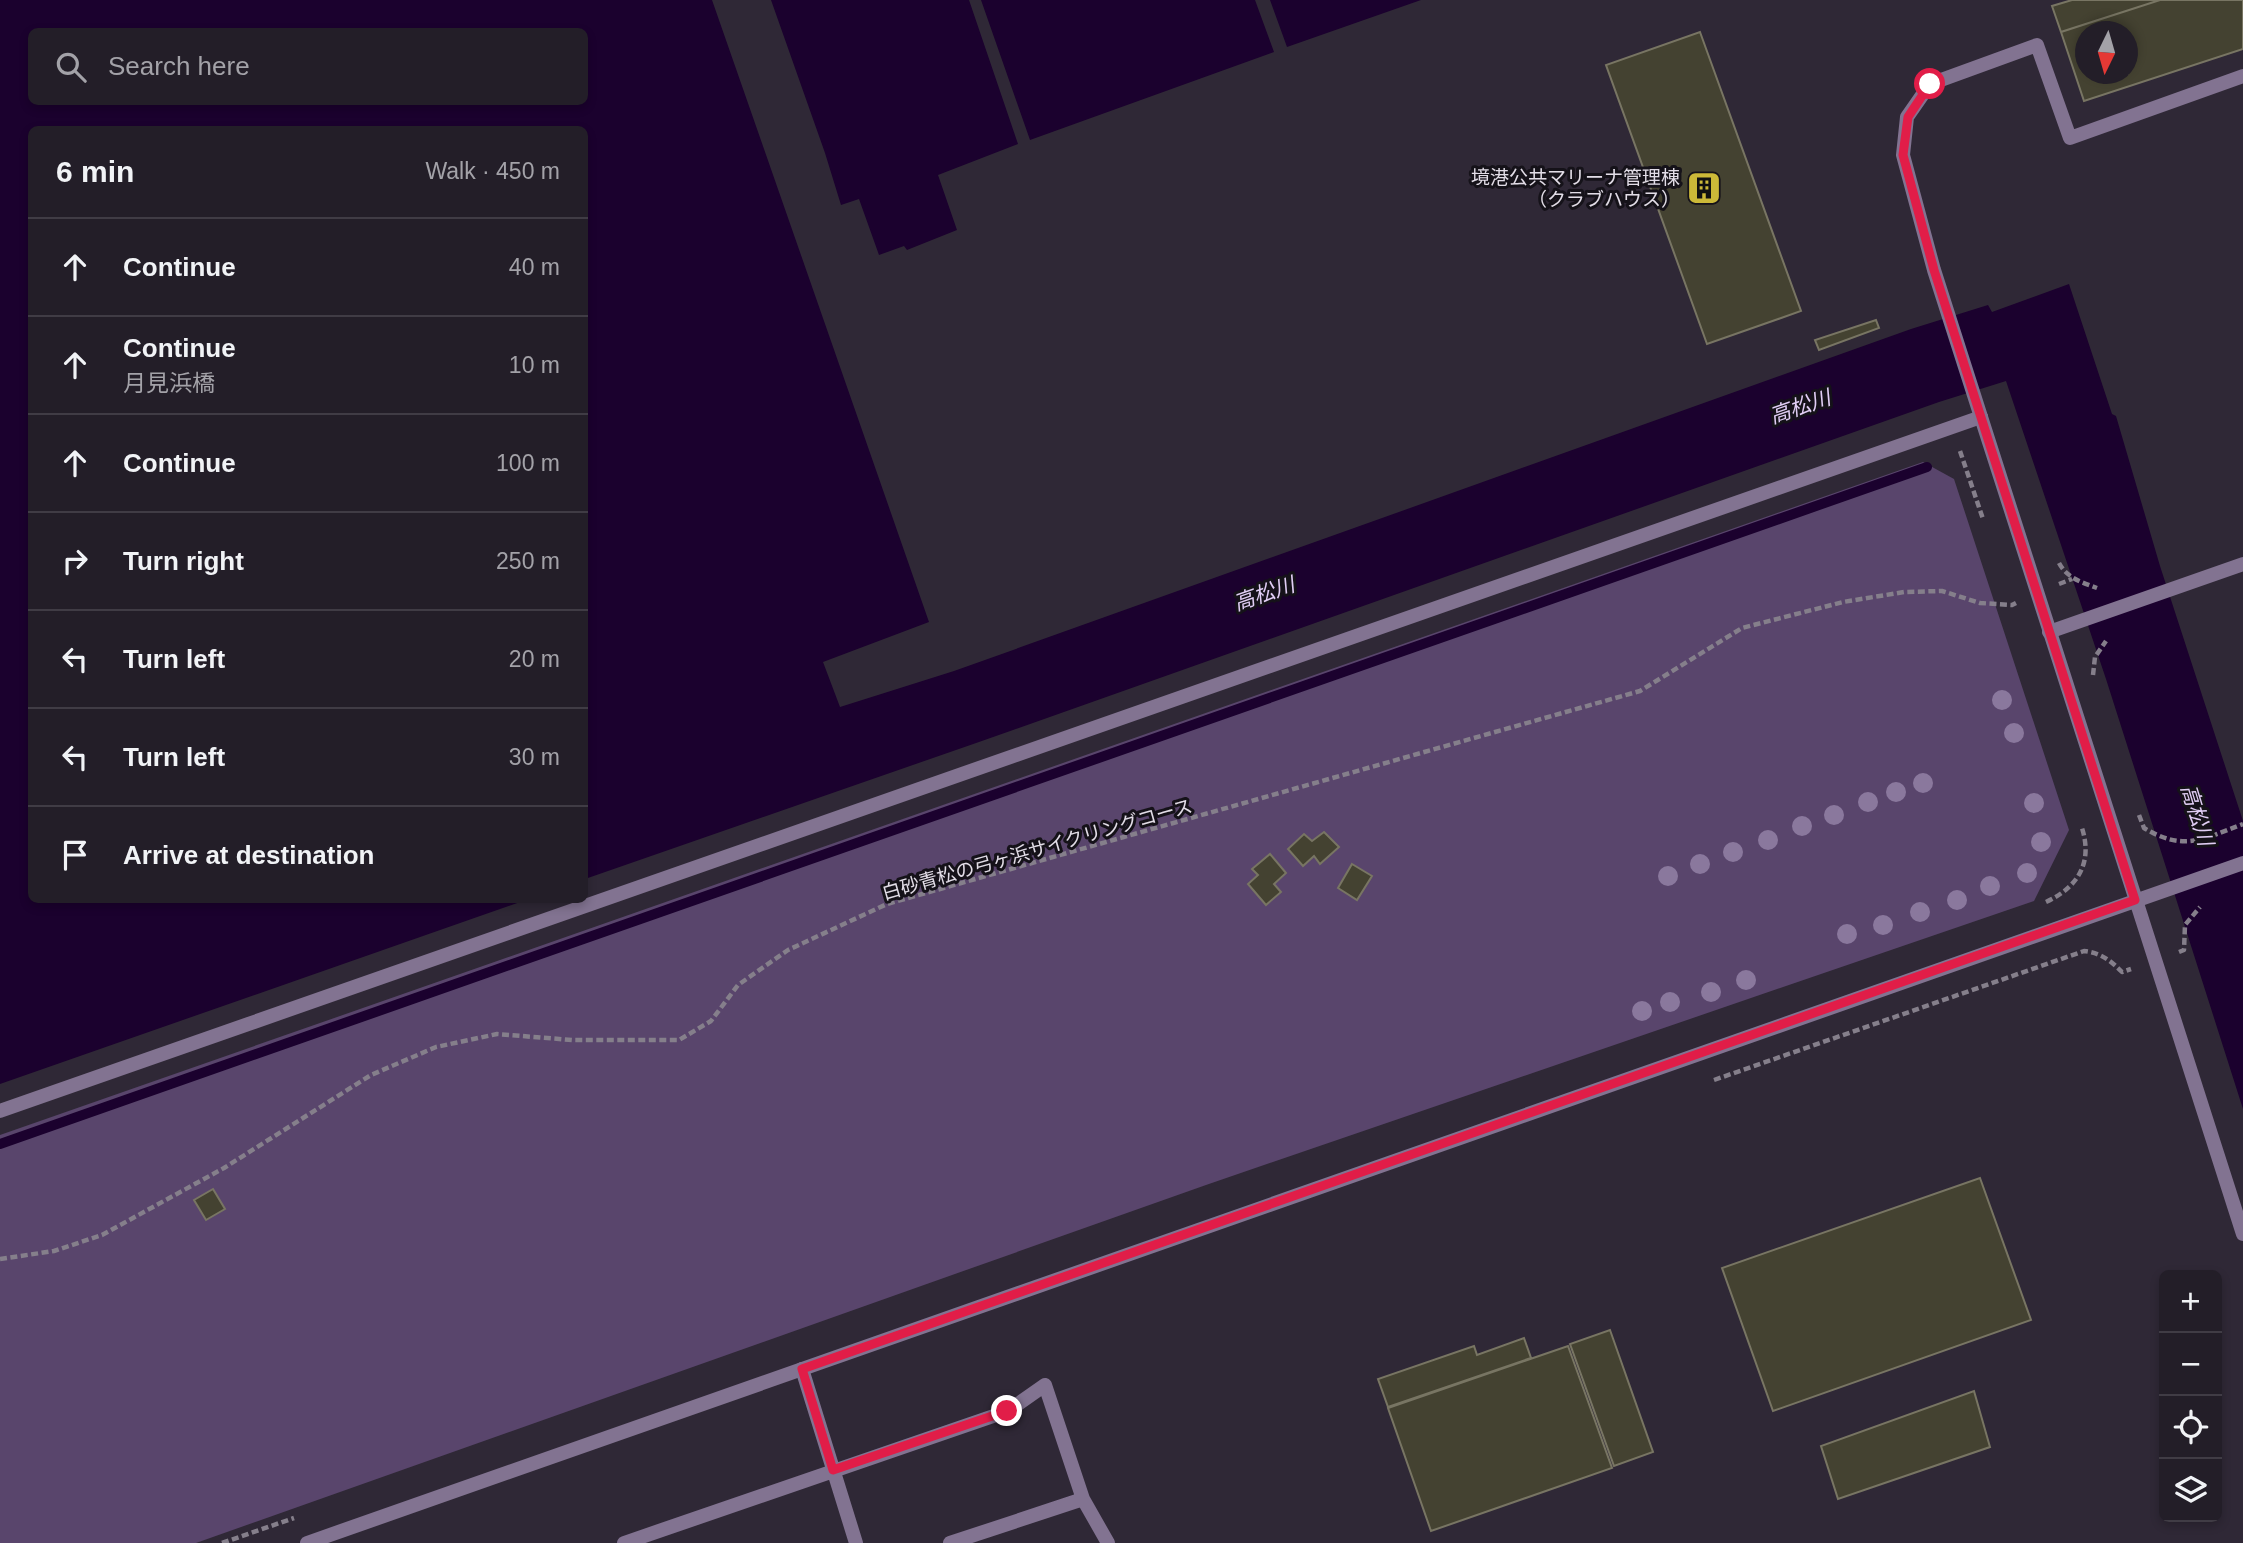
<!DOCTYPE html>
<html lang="en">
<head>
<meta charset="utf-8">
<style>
  body { margin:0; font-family:Helvetica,"Noto Sans JP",sans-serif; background:#2b2730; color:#f1f3f6 }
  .controls { position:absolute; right:21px; bottom:21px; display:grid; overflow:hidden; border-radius:10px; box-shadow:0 4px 10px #0003 }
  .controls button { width:63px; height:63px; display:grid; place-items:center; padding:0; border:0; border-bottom:2px solid #403c45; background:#231e28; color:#f1f3f6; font:35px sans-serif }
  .compass { position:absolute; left:2075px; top:21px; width:63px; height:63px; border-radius:50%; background:#231e28; box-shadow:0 4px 10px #0003; rotate:185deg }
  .stop { position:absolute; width:21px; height:21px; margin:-16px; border:5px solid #e11d48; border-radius:50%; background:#fff }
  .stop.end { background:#e11d48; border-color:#fff; box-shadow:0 2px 7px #0008 }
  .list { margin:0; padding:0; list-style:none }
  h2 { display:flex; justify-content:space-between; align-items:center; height:91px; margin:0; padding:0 28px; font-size:30px }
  h2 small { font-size:23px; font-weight:400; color:#a3a2a8 }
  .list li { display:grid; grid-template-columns:46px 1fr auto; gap:21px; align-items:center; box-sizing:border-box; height:98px; padding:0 28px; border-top:2px solid #403c45 }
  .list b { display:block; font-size:26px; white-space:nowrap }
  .list p { margin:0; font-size:23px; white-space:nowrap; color:#a3a2a8 }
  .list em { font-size:23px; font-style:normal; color:#a3a2a8 }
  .icon { flex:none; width:38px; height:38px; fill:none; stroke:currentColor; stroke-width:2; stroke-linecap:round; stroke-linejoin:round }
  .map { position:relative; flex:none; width:2243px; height:1543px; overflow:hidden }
  .search { position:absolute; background:#231e28; box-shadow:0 4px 10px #0003; left:28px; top:28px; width:560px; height:77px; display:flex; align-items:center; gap:18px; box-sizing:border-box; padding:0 24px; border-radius:10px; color:#a3a2a8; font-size:26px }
  .panel { position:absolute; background:#231e28; box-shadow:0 4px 10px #0003; left:28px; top:126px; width:560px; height:777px; border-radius:10px }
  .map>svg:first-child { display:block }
</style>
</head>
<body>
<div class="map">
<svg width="2243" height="1543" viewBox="0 0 2243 1543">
  <rect width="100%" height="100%" fill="#2f2836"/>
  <path fill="#59456c" d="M1923 462 1954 479 2069 830 2034 901 1206 1185 196 1543H0V1135Z"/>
  <path fill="#1b012e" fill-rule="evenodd" d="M0 0H712L929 622 823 662 840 707 954 671 1911 329 1988 305 1992 312 2069 284 2112 414 2116 416 2160 566 2243 821V1109L2106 679 2006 381 1939 402 979 742 585 879 584 130H32V900H526L0 1084ZM32 32H584V102H32Z
    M771 0H969L1018 144 938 175 957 230 907 250 904 246 879 255 859 199 841 205 825 153Z
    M981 0H1255L1274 52 1030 140Z
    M1270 0H1421L1287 47Z"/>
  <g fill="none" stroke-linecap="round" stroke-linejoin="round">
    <path stroke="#1b012e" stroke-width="10" d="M0 1144 1927 467"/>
  </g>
  <path fill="#444231" stroke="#787563" stroke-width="2" fill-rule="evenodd" d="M2072 0H2160L2061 32 2052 6Z
    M2160 0H2243V49L2084 101 2061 32ZM2086 32H2128V74H2086Z
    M1700 32 1801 311 1707 344 1606 65Z
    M1876 320 1879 328 1819 350 1815 340Z
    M1324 832 1339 847 1320 864 1314 856 1303 866 1288 849 1304 834 1312 841Z
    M1270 854 1286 873 1274 884 1281 892 1266 905 1248 884 1258 875 1252 869Z
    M1352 864 1372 876 1357 900 1338 888Z
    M1980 1178 2031 1320 1773 1411 1722 1268Z
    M213 1189 225 1209 206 1220 194 1200Z
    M1610 1330 1653 1452 1614 1466 1570 1344Z
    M1524 1338 1531 1358 1388 1407 1378 1379 1474 1346 1477 1355Z
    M1568 1346 1612 1468 1431 1531 1388 1408Z
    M1974 1391 1990 1447 1838 1499 1821 1446Z"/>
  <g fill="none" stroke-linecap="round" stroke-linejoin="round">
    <path stroke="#857f8b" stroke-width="4.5" stroke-dasharray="7 3.5" stroke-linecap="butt" d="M1960 451 1983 519
      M2059 563C2067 578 2081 582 2097 588
      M2059 584 2072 579
      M2093 675 2095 657 2106 641
      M2139 815 2144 828C2184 852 2203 839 2243 824
      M2046 902C2078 887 2093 863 2082 828
      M2179 952 2184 950 2185 925 2200 907
      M1714 1080 2084 951C2101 953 2110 960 2122 972L2131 969
      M0 1259 54 1251 102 1235 224 1168 371 1075 436 1047 497 1034 572 1040H679L711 1021 738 985 788 950 887 904 1640 691 1742 628 1843 602 1904 592 1942 591 1980 603 2012 605 2016 603
      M222 1543 294 1518"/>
    <path stroke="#827391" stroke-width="14" d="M0 1111 1981 417
      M802 1369 856 1543
      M1083 1499 1108 1543
      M624 1543 1008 1411 1045 1385 1083 1499 950 1543"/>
    <path stroke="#827391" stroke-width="14" d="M1981 417 1934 270 1903 155 1907 117 1930 84 2037 45 2070 138 2243 76
      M2049 632 2243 564"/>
    <path stroke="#827391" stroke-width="14" d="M1981 417 2243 1234
      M307 1543 2243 863"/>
  </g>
  <g fill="#8a789d">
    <circle cx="2002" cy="700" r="10"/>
    <circle cx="2014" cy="733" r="10"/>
    <circle cx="1923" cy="783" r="10"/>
    <circle cx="1896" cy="792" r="10"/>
    <circle cx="1868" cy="802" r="10"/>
    <circle cx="2034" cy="803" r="10"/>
    <circle cx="1834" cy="815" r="10"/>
    <circle cx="1802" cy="826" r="10"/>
    <circle cx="1768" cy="840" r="10"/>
    <circle cx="2041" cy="842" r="10"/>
    <circle cx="1733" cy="852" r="10"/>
    <circle cx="1700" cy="864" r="10"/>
    <circle cx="2027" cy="873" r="10"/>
    <circle cx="1668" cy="876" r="10"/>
    <circle cx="1990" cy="886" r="10"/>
    <circle cx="1957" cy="900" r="10"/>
    <circle cx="1920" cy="912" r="10"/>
    <circle cx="1883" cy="925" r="10"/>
    <circle cx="1847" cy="934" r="10"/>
    <circle cx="1746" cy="980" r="10"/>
    <circle cx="1711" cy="992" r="10"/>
    <circle cx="1670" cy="1002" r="10"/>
    <circle cx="1642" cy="1011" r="10"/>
  </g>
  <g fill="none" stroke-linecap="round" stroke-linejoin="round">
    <path stroke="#e11d48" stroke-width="9" d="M1007 1411 833 1470 802 1369 2135 900 1934 270 1903 155 1908 117 1930 84"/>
  </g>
  <defs>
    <g id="building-square" transform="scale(1.75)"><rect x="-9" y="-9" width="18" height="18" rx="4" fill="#ccb938" stroke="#151219"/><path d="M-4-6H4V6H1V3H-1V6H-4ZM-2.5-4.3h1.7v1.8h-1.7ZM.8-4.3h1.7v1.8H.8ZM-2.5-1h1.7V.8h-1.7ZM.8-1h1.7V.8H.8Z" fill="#111"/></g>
  </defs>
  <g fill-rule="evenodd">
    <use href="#building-square" x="1704" y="188"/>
  </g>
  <g text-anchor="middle" stroke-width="6" stroke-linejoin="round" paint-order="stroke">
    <g font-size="19" fill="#e2dde7" stroke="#151219" text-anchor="end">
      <text x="1680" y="184">境港公共マリーナ管理棟<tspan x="1680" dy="22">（クラブハウス）</tspan></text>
    </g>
    <g font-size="19" fill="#e2dde7" stroke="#151219">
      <text transform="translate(1037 849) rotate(-16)" y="7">白砂青松の弓ヶ浜サイクリングコース</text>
    </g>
    <g font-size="21" font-style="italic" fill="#e1cef5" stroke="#151219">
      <text transform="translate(1800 407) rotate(-19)" y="7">高松川</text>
      <text transform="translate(1264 594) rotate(-19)" y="7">高松川</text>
      <text transform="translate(2197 815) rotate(73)" y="7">高松川</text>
    </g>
  </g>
</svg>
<div class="controls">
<button>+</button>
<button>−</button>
<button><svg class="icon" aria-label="locate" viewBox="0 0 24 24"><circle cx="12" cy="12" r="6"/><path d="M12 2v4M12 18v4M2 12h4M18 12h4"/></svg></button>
<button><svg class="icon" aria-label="layers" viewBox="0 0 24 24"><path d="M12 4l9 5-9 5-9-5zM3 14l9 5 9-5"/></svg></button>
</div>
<svg class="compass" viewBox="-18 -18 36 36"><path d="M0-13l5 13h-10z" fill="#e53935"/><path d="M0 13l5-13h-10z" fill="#a3a2a8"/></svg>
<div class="stop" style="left:1930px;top:84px"></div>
<div class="stop end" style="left:1007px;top:1411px"></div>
<div class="search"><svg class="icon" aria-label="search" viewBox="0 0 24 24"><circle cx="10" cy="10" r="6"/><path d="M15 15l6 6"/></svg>Search here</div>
<section class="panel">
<h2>6 min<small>Walk · 450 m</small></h2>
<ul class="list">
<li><svg class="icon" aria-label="ahead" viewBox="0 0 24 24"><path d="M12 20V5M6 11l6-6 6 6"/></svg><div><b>Continue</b></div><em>40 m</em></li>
<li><svg class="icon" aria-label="ahead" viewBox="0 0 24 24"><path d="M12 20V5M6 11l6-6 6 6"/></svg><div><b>Continue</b><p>月見浜橋</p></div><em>10 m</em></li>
<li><svg class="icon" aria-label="ahead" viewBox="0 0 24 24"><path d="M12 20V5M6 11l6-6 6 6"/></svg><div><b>Continue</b></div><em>100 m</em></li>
<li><svg class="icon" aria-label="right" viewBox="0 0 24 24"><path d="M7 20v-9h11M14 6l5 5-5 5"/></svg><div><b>Turn right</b></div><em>250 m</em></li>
<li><svg class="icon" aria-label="left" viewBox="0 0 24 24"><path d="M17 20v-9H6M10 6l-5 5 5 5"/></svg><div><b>Turn left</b></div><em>20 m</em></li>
<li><svg class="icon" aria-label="left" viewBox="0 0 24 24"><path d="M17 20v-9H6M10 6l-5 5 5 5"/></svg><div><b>Turn left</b></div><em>30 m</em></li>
<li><svg class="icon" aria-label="arrive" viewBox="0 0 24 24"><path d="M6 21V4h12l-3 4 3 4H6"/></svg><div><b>Arrive at destination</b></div></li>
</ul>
</section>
</div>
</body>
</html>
